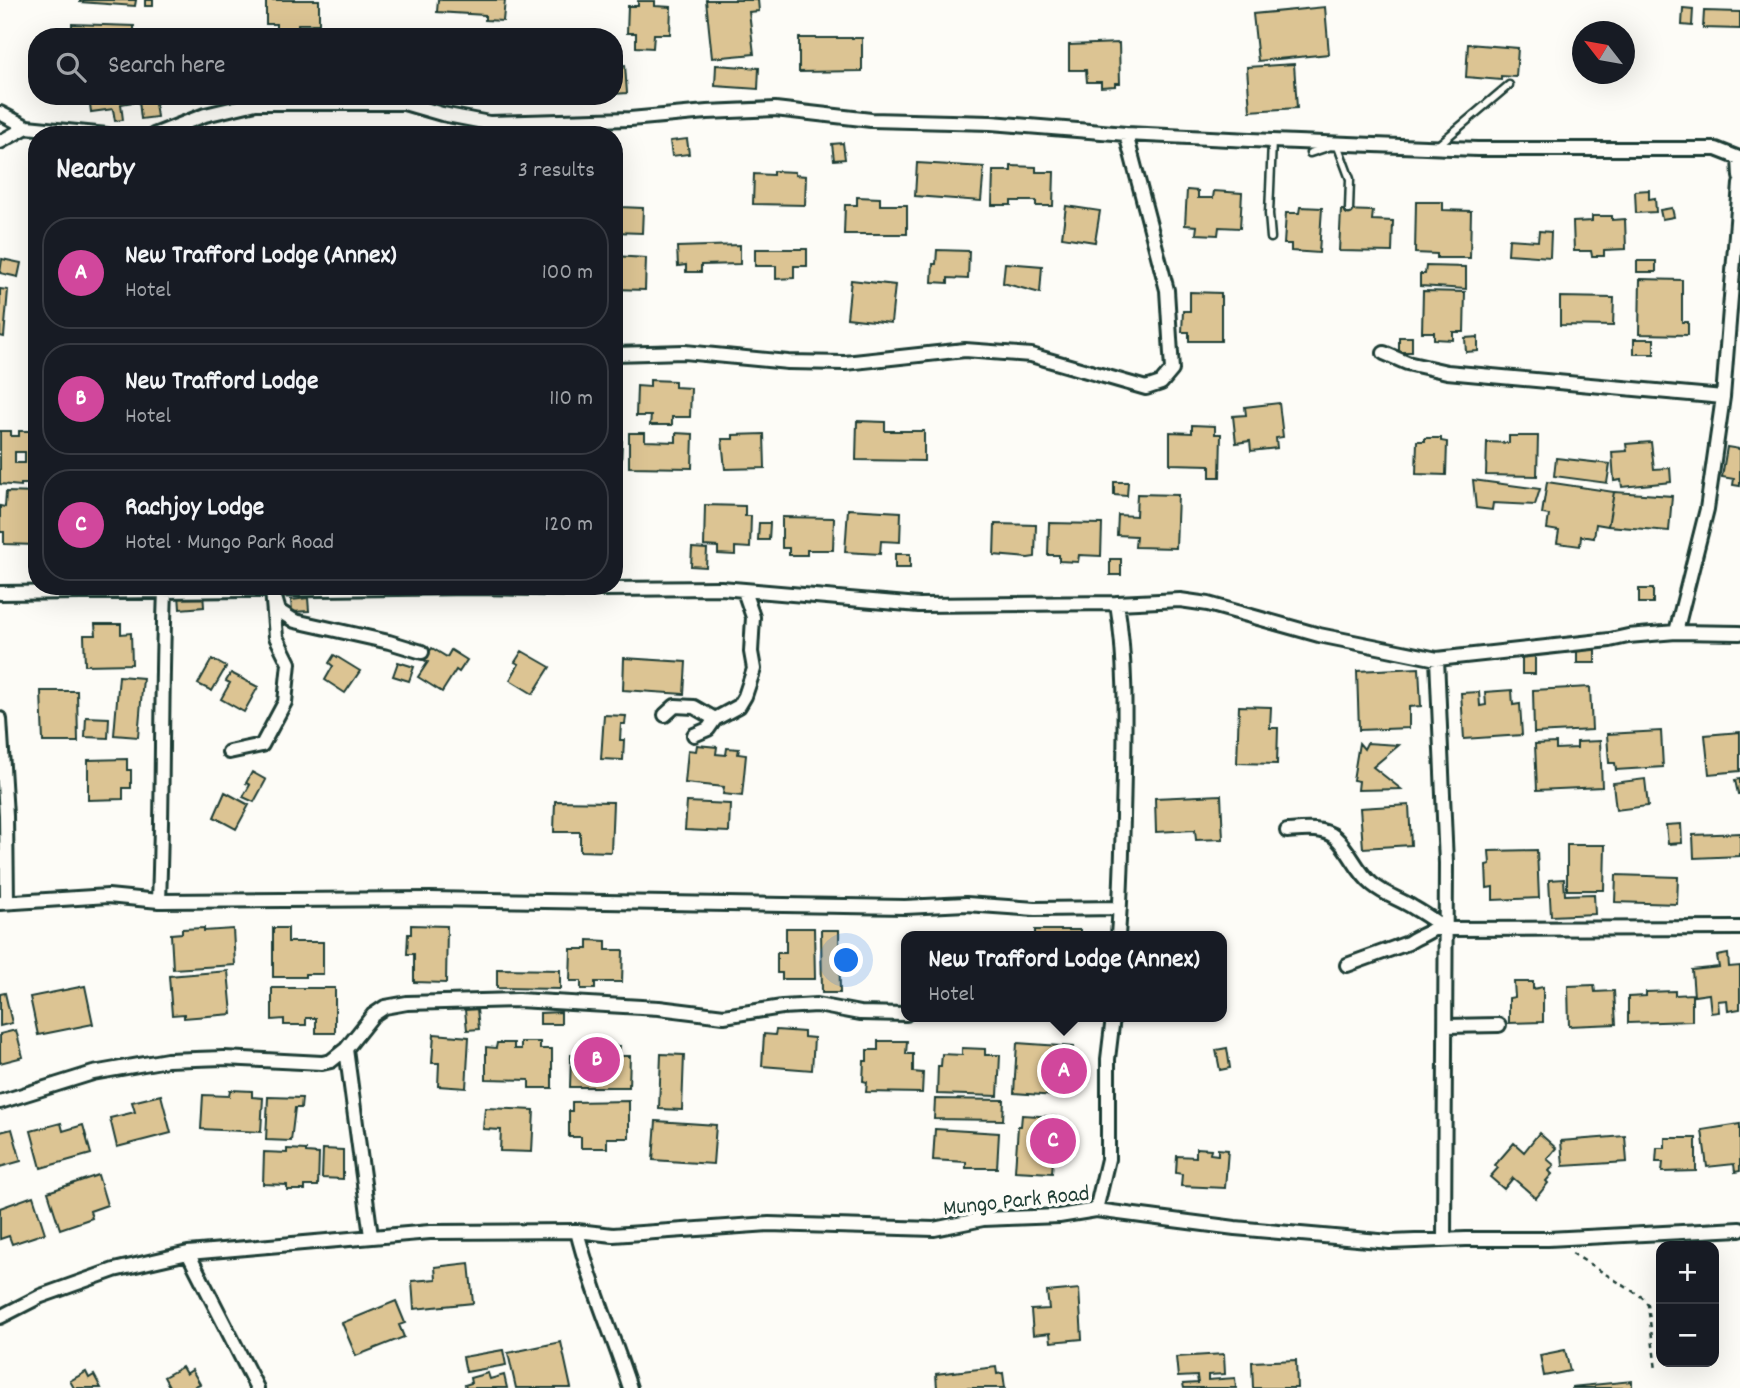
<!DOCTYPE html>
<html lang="en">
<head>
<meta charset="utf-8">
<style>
  body { margin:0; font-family:Dekko,sans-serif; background:#242831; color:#f1f3f6 }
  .controls { position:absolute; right:21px; bottom:21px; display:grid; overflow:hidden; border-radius:14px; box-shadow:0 7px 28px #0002 }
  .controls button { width:63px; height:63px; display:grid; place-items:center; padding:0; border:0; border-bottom:2px solid #363941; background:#171b24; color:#f1f3f6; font:35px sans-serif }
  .compass { position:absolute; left:1572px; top:21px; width:63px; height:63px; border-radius:50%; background:#171b24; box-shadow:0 7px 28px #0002; rotate:301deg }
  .you { position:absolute; left:847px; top:961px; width:24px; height:24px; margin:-18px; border:5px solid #fff; border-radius:50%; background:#1a73e8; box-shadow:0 0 0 10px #1a73e833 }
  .badge { display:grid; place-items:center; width:46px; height:46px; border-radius:50%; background:#92a19f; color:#fff; font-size:23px; font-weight:700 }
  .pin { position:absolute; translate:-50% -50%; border:4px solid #fff; box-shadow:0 2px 7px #0006 }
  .popup { position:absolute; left:901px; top:931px; width:326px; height:91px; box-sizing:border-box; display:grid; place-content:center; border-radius:14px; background:#171b24; filter:drop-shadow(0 2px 5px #0005); font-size:23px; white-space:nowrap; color:#9ea1a6 }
  .popup b { font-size:26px; color:#f1f3f6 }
  .popup::after { content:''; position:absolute; left:50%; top:100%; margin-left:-14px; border:14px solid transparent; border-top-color:#171b24 }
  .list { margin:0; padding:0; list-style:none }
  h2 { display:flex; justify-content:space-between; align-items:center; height:91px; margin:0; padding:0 28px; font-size:30px }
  h2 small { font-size:23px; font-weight:400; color:#9ea1a6 }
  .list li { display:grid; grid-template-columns:46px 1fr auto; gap:21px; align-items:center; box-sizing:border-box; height:112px; margin:0 14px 14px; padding:0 14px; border:2px solid #363941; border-radius:28px }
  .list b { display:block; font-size:26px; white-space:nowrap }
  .list p { margin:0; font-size:23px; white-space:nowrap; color:#9ea1a6 }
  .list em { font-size:23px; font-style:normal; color:#9ea1a6 }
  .icon { flex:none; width:38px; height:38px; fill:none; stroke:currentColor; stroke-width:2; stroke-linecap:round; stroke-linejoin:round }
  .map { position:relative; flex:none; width:1740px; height:1388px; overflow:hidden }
  .search { position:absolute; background:#171b24; box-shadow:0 7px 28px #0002; left:28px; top:28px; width:595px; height:77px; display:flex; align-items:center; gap:18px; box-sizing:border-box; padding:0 24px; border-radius:28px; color:#9ea1a6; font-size:26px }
  .panel { position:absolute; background:#171b24; box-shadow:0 7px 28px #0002; left:28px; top:126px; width:595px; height:469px; border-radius:28px }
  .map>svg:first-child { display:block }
</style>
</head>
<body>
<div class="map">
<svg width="1740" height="1388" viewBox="0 0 1740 1388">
  <rect width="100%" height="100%" fill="#fdfcf7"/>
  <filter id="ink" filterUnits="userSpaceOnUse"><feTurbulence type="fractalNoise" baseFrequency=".0143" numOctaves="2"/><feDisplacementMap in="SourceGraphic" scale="14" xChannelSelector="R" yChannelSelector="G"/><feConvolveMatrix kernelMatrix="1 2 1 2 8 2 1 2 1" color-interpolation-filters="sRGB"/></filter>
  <g filter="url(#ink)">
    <path fill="#dcc493" stroke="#1f3d34" stroke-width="2" fill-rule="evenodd" d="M80 0H136L135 6 80 2Z
      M145 0H153V6H145Z
      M266 0H319V24H298V31H276V24H266Z
      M438 0H505L503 21 485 20V15L437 12Z
      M706 0H758L759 11 749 12 754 54 712 58Z
      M638 1H655V6L671 7 670 34H654L653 48 636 47V33H627L628 6H638Z
      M1325 7 1329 54 1258 61 1253 14Z
      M1683 8 1693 9 1692 26 1682 25Z
      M1704 11 1740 12V29L1703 28Z
      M72 24 134 26V37H72Z
      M799 38H862V71L799 72Z
      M1119 43 1120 83H1115V86L1101 87V82H1087L1086 70H1069V45Z
      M1468 44 1518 48 1516 77 1501 76V80L1466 77Z
      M1294 64 1297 108 1250 111 1247 67Z
      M625 65 627 93 614 94V66Z
      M716 65 759 68 758 89 715 86Z
      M89 96H154L157 117 141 119 139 101 121 104 123 120 115 121 113 109 91 112Z
      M687 139 689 154 672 156 670 141Z
      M843 143 845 159 834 160 832 144Z
      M917 163 984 167 981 201 915 196Z
      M1011 166 1036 167V172H1054L1053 206H1036V201H1011V205H992L993 171H1011Z
      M773 171 795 172V175L806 176 805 205 753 204 754 174 773 175Z
      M1187 190 1198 191V198H1213L1214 191 1242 193 1240 228 1219 227 1218 235 1196 234 1197 226 1185 225Z
      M1649 190V199L1655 198 1656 212 1636 213 1635 191Z
      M857 197 880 198V205H907V234H844L845 205H857Z
      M1416 202H1443V210L1471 211 1470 258H1437V254L1415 253Z
      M614 203H621L620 207 643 208 642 233 614 232Z
      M1066 206 1100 211 1095 242 1062 237Z
      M1300 207 1322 208 1319 253 1291 251V244H1284L1286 213H1299Z
      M1672 208 1674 217 1662 219 1660 210Z
      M1341 210 1373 211 1372 220 1393 221 1392 252 1339 251Z
      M1592 216H1612V220L1625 219 1626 249 1604 250V256H1592L1591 251H1574L1573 222 1592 221Z
      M1539 231 1551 232 1550 257 1508 254 1509 239 1538 241Z
      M740 245V264L701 265V272H686V265L678 266 677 247Z
      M755 249H807V266H794V278L776 279V266H755Z
      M937 250 969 251 968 279 948 278V283L932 282 933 264H936Z
      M614 256 646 258 645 290 614 289Z
      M2 259 21 263 18 277 0 273Z
      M1637 261H1656V272H1637Z
      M1005 263 1042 266 1040 293 1003 283Z
      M1426 266 1466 267V289L1420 286V274H1425Z
      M1640 279 1682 280V322H1688V335L1639 334Z
      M851 280 895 285 891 323 847 318Z
      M0 289 8 290 4 337 0 336Z
      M1423 291 1465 292 1464 332H1453V340L1434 339V332H1422Z
      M1190 292 1221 293V341H1189V332H1182L1183 311H1190Z
      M1560 297 1614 298 1613 326 1560 325Z
      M1399 337H1412V352H1399Z
      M1478 337V351L1466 352 1465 338Z
      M1634 339H1654V354H1634Z
      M650 380 675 381V387L691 388 690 417H672V425H650L651 416H636L637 386 650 387Z
      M1279 403 1283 437 1276 438 1277 448 1251 451 1250 441 1236 443 1233 416 1246 415 1245 407Z
      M857 421 885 422V431H924V461L856 460Z
      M1192 425 1215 426V434H1221L1220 477H1210V465L1170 464V432L1192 433Z
      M0 431H11V436H19V431H37V484H21V486L0 484ZM15 452H25V463H15Z
      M629 433H645V441L676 442V433L693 434 692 468 629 467Z
      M764 434 765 468 725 469 722 439H733V435Z
      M1509 436H1538L1537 476 1486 475 1487 442 1509 443Z
      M1425 438H1441V441L1447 442 1446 475 1416 474 1417 441H1425Z
      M614 441H622L621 466H614Z
      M1651 442 1654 469 1670 468 1671 482 1622 487 1621 480 1614 481 1612 452 1627 451 1626 444Z
      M1727 447 1740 449V486L1733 485 1734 479 1722 477Z
      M1556 458 1610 464 1607 483 1554 476Z
      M614 477H619V496H614Z
      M1473 480 1540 489 1535 505 1493 503 1492 510 1476 508Z
      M1114 482H1128L1127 496 1114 495Z
      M1547 482 1614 492 1608 526 1596 524 1594 538 1581 536 1580 546 1557 543 1559 531 1547 529 1549 515 1542 514Z
      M6 492 37 493 36 545 4 544V532H0V506L5 507Z
      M1614 492 1672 496 1669 531 1608 526Z
      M1137 494 1178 495 1176 548 1135 547 1136 536 1117 535 1118 515 1136 516Z
      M705 505 745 506V516H751L750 548 735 547V555L718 554V547L704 546Z
      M848 509 901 512 900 542 881 541 880 554 845 552Z
      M782 517 834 518 833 550H807V555H789V548H782Z
      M759 523H770L769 540H758Z
      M1049 523 1102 524 1101 556 1079 555 1078 562 1059 561V555H1048Z
      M995 524 1036 525 1035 557 1028 558 994 555Z
      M692 548 707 549 706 567 691 566Z
      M895 554H910V568H895Z
      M1110 559H1121V575H1110Z
      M1639 589H1653V603H1639Z
      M203 592 204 607 180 609 179 594Z
      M308 598 309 611 292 612 291 600Z
      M95 624H121V634L131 633 132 664 85 665 84 635H96Z
      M432 648 447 657 451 650 467 660 459 672 456 670 442 692 418 677 428 662 424 660Z
      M1577 648 1595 649V663H1577Z
      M522 651 550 667 533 694 510 680 519 664 515 662Z
      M1522 653H1535V674H1522Z
      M334 655 360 671 345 693 325 680 333 666 329 663Z
      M624 658 686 662 684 694 623 690Z
      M212 659 226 667 212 691 198 684Z
      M398 662 414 667 409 681 393 676Z
      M1419 668 1421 706 1409 707V728L1359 730 1357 671Z
      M231 673 258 687 244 712 221 699 230 683 226 681Z
      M119 676 143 678 138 737 114 735Z
      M1590 687 1592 730 1534 733 1533 690Z
      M1512 690 1513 705 1520 704 1522 735 1464 739 1461 693 1479 692 1480 706 1486 705 1485 692Z
      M41 691H77L78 742H43Z
      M1239 706 1271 707 1270 728H1278L1277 764 1237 763Z
      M604 715 626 716 625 724H621L620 740H624L623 760 601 759Z
      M86 717 109 718 108 738 85 737Z
      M1661 731 1663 767 1616 770 1615 763H1609L1607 734Z
      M1740 732V771L1709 774 1705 735Z
      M1600 741 1602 787 1537 790 1535 744 1556 743V749L1577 748V742Z
      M1359 743 1364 749 1367 743 1399 745 1373 767 1401 789 1358 790 1359 781 1353 780Z
      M697 745 717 747 716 754 726 755 727 748 739 749 738 754 746 755 742 796 723 794 724 787 685 783 688 750 696 751Z
      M127 759V770H131V788H123V799L88 800V760Z
      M252 772 266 780 254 802 243 797 250 785 246 783Z
      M1645 779 1648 806 1616 810 1613 783Z
      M1740 779V794H1738L1735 780Z
      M225 792 249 805 236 829 214 817Z
      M1221 795 1223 839 1196 840 1195 830 1156 832 1155 798Z
      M555 801 613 802 611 852 580 851V832H554Z
      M687 802 730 804 729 832 685 830Z
      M1409 805 1411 845 1363 848 1360 808Z
      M1681 824 1682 843 1668 844 1666 825Z
      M1740 833V856L1694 858 1693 835Z
      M1567 845H1605L1604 890H1567Z
      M1537 850 1539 898 1493 900V887L1487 888 1486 865 1490 864 1489 851Z
      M1616 875 1678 877 1677 904 1615 902Z
      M1564 879 1565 895 1594 894 1595 914 1551 916 1549 880Z
      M411 925 447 926 446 983 414 982V954H407L408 934H411Z
      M204 928V931L233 929 235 965 173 969 171 934 182 933V929Z
      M273 928H288V942H323V974H305V977H273Z
      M786 928H814L815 979H782V973H777V953H786Z
      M821 930H839L840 993H822Z
      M1035 930H1080V936H1035Z
      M588 940 606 941V950H623L622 982H595V989H581V981H570L571 949H588Z
      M1728 954 1729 967 1740 966V1009L1728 1011 1727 1000 1718 1001 1719 1012 1711 1013 1709 994 1694 996 1692 970 1719 967 1717 956Z
      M497 969 560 970V989L497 988Z
      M228 971 232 1014 184 1018V1014L172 1015 169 976Z
      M1514 982H1533V989L1543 987V1022L1509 1023V998L1515 997Z
      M1594 985 1595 992 1614 991 1616 1024 1569 1026 1568 986Z
      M85 986 93 1024 38 1035 30 997Z
      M272 988H335V1033H316V1018H306V1025H284V1019L272 1020Z
      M1675 991V995L1692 994V1021L1628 1023V997L1646 996V992Z
      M5 993 12 1023 0 1026V994Z
      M477 1009 479 1029 467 1030 465 1010Z
      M561 1012V1024H540V1013Z
      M16 1030 23 1057 0 1063V1034Z
      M776 1030 804 1032V1037L814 1038 812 1070 762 1066 764 1034 775 1035Z
      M434 1034 469 1037 466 1088 438 1086 439 1063H432Z
      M878 1041H907L906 1054H913V1072L923 1073 922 1093 866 1092 867 1082 863 1081 864 1061H867V1050H878Z
      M521 1042H540V1049H552V1088H529V1080L486 1079V1047L496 1048 497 1043H514V1049H521Z
      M1017 1043 1074 1047 1070 1097 1014 1093Z
      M595 1046H620L619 1056H630L629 1087H570L571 1055 595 1056Z
      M962 1048 985 1049V1055H1000L998 1096 937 1094 938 1066H941L942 1054 962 1055Z
      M1227 1048 1230 1068 1220 1070 1216 1050Z
      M661 1054 684 1055 682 1110 659 1109Z
      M230 1090 252 1091V1097L263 1098 261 1132 201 1129 203 1095 229 1096Z
      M161 1095 171 1133 117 1147 110 1118 135 1112 132 1102Z
      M268 1097 302 1098 301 1108H295L291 1141 266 1140Z
      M935 1099 1004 1100 1003 1120 934 1119Z
      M629 1101V1138H607V1148H581V1137H569V1111H572V1102Z
      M485 1108 534 1110 532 1152 500 1151 501 1130 483 1129Z
      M1022 1115 1056 1117 1054 1141H1058L1057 1160H1053L1052 1173 1015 1171 1018 1126H1021Z
      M656 1121 716 1125 713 1164 653 1160Z
      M61 1123 63 1131 83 1125 91 1154 41 1168 31 1131Z
      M1740 1124V1171L1735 1172 1734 1164 1707 1167 1702 1130Z
      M12 1129 21 1161 0 1167V1132Z
      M935 1129 999 1133 997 1168H966V1162L933 1160Z
      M1539 1133 1556 1148 1547 1159 1554 1165 1549 1171 1552 1174 1546 1181 1548 1183 1536 1198 1513 1178 1504 1189 1490 1177 1498 1168 1495 1165 1514 1143 1524 1152Z
      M1625 1136 1627 1162 1563 1166 1561 1141Z
      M1665 1138H1696V1171L1662 1172 1663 1162H1656L1657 1148H1665Z
      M1196 1148 1211 1149 1210 1154 1218 1155V1149L1228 1150 1225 1188 1181 1186 1182 1174 1176 1173 1177 1156 1196 1157Z
      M287 1149 306 1150V1153L319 1154 318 1186H305V1190H287V1185L263 1184 264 1152 287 1153Z
      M323 1149 343 1150V1179L322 1178Z
      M98 1175 107 1205 90 1211 92 1218 60 1229 48 1192Z
      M33 1196 45 1233 12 1244 9 1236 0 1239V1208Z
      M469 1263 473 1303 414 1309 412 1281 436 1279 435 1267Z
      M1079 1289 1082 1339 1051 1342 1050 1333 1033 1335 1031 1310 1049 1309 1047 1292Z
      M396 1301 405 1323 399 1325 404 1337 356 1356 342 1323Z
      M561 1342 571 1388H516L508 1353Z
      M503 1350 506 1365 466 1372 463 1357Z
      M1565 1350 1570 1371 1544 1376 1540 1355Z
      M1224 1354 1225 1374 1208 1375V1380L1235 1378 1236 1388H1184L1183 1384 1198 1383 1197 1376 1178 1377 1176 1357Z
      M1296 1360 1297 1388H1253L1252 1362Z
      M182 1367 186 1374 192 1370 200 1384 195 1386 196 1388H170L164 1377Z
      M996 1367 997 1374 1003 1373 1005 1388H937L936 1374Z
      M86 1372 89 1378 94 1375 101 1388H74L70 1381Z
      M488 1373 490 1379 504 1375 507 1388H466L465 1385 471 1383 470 1378Z
      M1632 1381V1388H1572V1387Z"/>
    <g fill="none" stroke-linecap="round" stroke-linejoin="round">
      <g stroke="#1f3d34" stroke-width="11">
        <path id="lane" d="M1337 144 1350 179 1349 210
          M1437 146 1509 85
          M1310 153 1328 147
          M1271 238 1269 214 1272 141"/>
      </g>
      <g stroke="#1f3d34" stroke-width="18">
        <path id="street" d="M0 113 27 127 107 135
          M154 135 205 115 256 103H404L442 114 489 123 630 119 707 112 775 109 871 120 991 123 1126 134 1272 141 1477 149H1716L1739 158 1740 177
          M0 142 27 127
          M1384 353 1407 363 1447 372 1723 397
          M614 354 684 352 788 362 845 363 965 350 1031 355 1146 388 1161 383 1172 370 1167 290 1126 134
          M0 593 473 587 604 589 721 588 919 605 1117 603 1180 600 1208 604 1319 635 1437 659 1610 640 1628 636 1676 632 1707 509 1723 397 1740 184
          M276 601 279 611 295 621 389 642 422 652
          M1117 603C1126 659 1125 713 1124 770 1123 825 1122 881 1118 936
          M1676 632 1740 633
          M1437 659 1446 863 1444 1240
          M665 715 675 706 694 707 715 719 739 706 745 696 754 669 751 652 753 617 744 591
          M0 719 6 815 7 902
          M694 735 708 729 715 719
          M229 752 262 745 285 702 289 663 276 637 272 590
          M1287 831C1302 830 1323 827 1335 837 1350 850 1356 871 1372 884 1385 895 1400 899 1414 908 1425 914 1436 922 1446 929
          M159 901C163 798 161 694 165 591
          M0 903 108 896 159 901 430 899 905 907 966 904 1035 909 1120 908
          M1347 965 1408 943C1416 937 1425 935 1433 929L1740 928
          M1446 1026 1499 1025
          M346 1049 371 1236
          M0 1102 93 1073 167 1060 224 1058 322 1063 331 1061 346 1049 373 1015 385 1007 407 1003 518 1000 659 1008 724 1016 782 1007 817 1005 860 1013 906 1014
          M1096 1210 1108 1159V1059L1113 1017
          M577 1231C590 1285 613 1335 630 1388
          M188 1253 257 1388
          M0 1317 41 1296 114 1270 188 1253 430 1232 577 1231 613 1235 769 1224 934 1229 983 1219 1059 1216 1096 1210 1235 1228 1390 1242 1466 1239H1548L1740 1229"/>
      </g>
      <path stroke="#1f3d34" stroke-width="2.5" stroke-dasharray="5 5" stroke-linecap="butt" d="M1572 1253 1642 1297 1648 1305 1656 1370"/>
      <use href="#lane" stroke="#fdfcf7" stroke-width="6"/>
      <use href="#street" stroke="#fdfcf7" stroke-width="12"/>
    </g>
  </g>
  <g text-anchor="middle" stroke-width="7" stroke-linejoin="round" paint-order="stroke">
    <g font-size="23" fill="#1f3d34" stroke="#fdfcf7">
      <text transform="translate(1016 1199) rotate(-6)" y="8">Mungo Park Road</text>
    </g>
  </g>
</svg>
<div class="controls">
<button>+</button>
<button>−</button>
</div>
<svg class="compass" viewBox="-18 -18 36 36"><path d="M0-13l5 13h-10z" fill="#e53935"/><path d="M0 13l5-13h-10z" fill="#9ea1a6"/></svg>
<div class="you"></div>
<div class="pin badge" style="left:1064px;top:1071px;background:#d1479c">A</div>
<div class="popup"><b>New Trafford Lodge (Annex)</b>Hotel</div>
<div class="pin badge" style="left:597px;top:1060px;background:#d1479c">B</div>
<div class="pin badge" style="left:1053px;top:1141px;background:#d1479c">C</div>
<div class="search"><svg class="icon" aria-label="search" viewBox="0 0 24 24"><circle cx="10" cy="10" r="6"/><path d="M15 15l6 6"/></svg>Search here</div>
<section class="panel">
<h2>Nearby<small>3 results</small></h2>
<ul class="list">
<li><span class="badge" style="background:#d1479c">A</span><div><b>New Trafford Lodge (Annex)</b><p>Hotel</p></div><em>100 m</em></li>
<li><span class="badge" style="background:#d1479c">B</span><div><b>New Trafford Lodge</b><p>Hotel</p></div><em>110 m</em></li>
<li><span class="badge" style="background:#d1479c">C</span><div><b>Rachjoy Lodge</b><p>Hotel · Mungo Park Road</p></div><em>120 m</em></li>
</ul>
</section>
</div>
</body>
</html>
